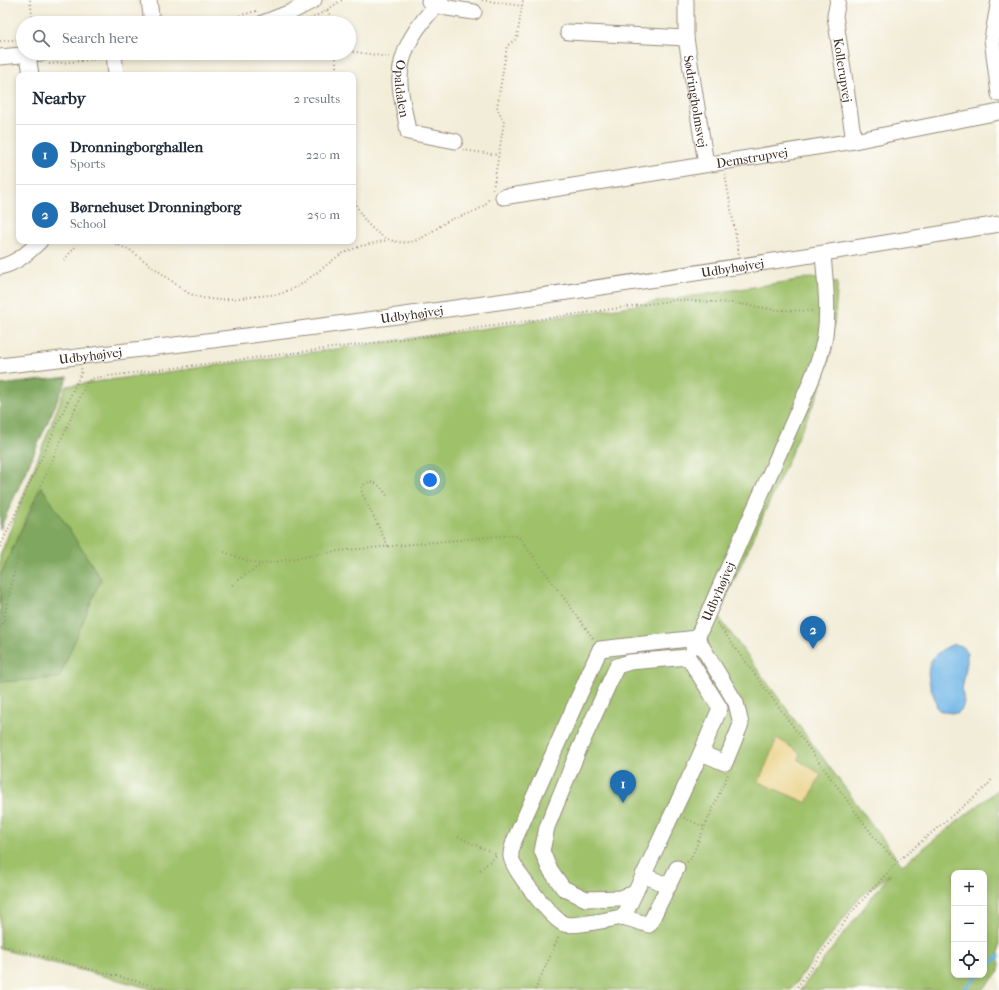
<!DOCTYPE html>
<html lang="en">
<head>
<meta charset="utf-8">
<style>
  body { margin:0; font-family:"IM FELL French Canon",serif; background:#f6f6f7; color:#1f2937 }
  .controls { position:absolute; right:12px; bottom:12px; display:grid; overflow:hidden; border-radius:8px; box-shadow:0 2px 6px #0003 }
  .controls button { width:36px; height:36px; display:grid; place-items:center; padding:0; border:0; border-bottom:1px solid #e0e1e3; background:#fff; color:#1f2937; font:20px sans-serif }
  .you { position:absolute; left:430px; top:480px; width:14px; height:14px; margin:-10px; border:3px solid #fff; border-radius:50%; background:#1a73e8; box-shadow:0 0 0 6px #1a73e833 }
  .badge { display:grid; place-items:center; width:26px; height:26px; border-radius:50%; background:#1f6fb2; color:#fff; font-size:13px; font-weight:700 }
  .pin { position:absolute; translate:-50% -33px; filter:drop-shadow(0 1px 2px #0008) }
  .pin::after { content:''; position:absolute; top:21px; width:14px; height:12px; background:inherit; clip-path:polygon(0 0,100% 0,50% 100%) }
  .list { margin:0; padding:0; list-style:none }
  h2 { display:flex; justify-content:space-between; align-items:center; height:52px; margin:0; padding:0 16px; font-size:17px }
  h2 small { font-size:13px; font-weight:400; color:#747a83 }
  .list li { display:grid; grid-template-columns:26px 1fr auto; gap:12px; align-items:center; box-sizing:border-box; height:60px; padding:0 16px; border-top:1px solid #e0e1e3 }
  .list b { display:block; font-size:15px; white-space:nowrap }
  .list p { margin:0; font-size:13px; white-space:nowrap; color:#747a83 }
  .list em { font-size:13px; font-style:normal; color:#747a83 }
  .icon { flex:none; width:22px; height:22px; fill:none; stroke:currentColor; stroke-width:2; stroke-linecap:round; stroke-linejoin:round }
  .map { position:relative; flex:none; width:999px; height:990px; overflow:hidden }
  .search { position:absolute; background:#fff; box-shadow:0 2px 6px #0003; left:16px; top:16px; width:340px; height:44px; display:flex; align-items:center; gap:10px; box-sizing:border-box; padding:0 14px; border-radius:22px; color:#747a83; font-size:15px }
  .panel { position:absolute; background:#fff; box-shadow:0 2px 6px #0003; left:16px; top:72px; width:340px; height:172px; border-radius:8px }
  .map>svg:first-child { display:block }
</style>
</head>
<body>
<div class="map">
<svg width="999" height="990" viewBox="0 0 999 990">
  <rect width="100%" height="100%" fill="#fdfcf7"/>
  <filter id="ink" filterUnits="userSpaceOnUse"><feTurbulence type="fractalNoise" baseFrequency=".025" numOctaves="2"/><feDisplacementMap in="SourceGraphic" scale="8" xChannelSelector="R" yChannelSelector="G"/><feConvolveMatrix kernelMatrix="1 2 1 2 8 2 1 2 1" color-interpolation-filters="sRGB"/></filter>
  <filter id="wash" filterUnits="userSpaceOnUse"><feTurbulence type="fractalNoise" baseFrequency=".012" numOctaves="4" result="noise"/><feDisplacementMap in="SourceGraphic" scale="16" xChannelSelector="R" yChannelSelector="G"/><feGaussianBlur stdDeviation="0.9" result="paint"/><feColorMatrix in="noise" values="0 0 0 0 0 0 0 0 0 0 0 0 0 0 0 0 0 1.4 0 .05"/><feComposite in="paint" operator="in"/></filter>
  <g filter="url(#wash)">
    <rect width="100%" height="100%" fill="#f2edd8"/>
    <path fill="#9fc16b" stroke="#6d7644" fill-rule="evenodd" d="M811 278 838 282 832 347 821 387 718 616 902 865 999 789V972L982 990H800L890 874 858 899 791 990H156L0 949V556L66 386 487 328ZM954 873H984V975H954Z"/>
    <path fill="#7fa75f" stroke="#5d683e" d="M68 377 0 529V385Z
      M41 486 101 579 59 678 0 682V576Z"/>
    <path fill="#eeda9e" stroke="#94825e" d="M777 738 800 753 798 760 821 774 807 803 759 782Z"/>
    <path fill="#72b7e8" stroke="#567083" d="M954 644 962 646 967 653V662L962 690 964 702 962 709 958 713C952 713 941 713 937 708 936 705 936 701 935 699 924 672 924 656 954 644Z"/>
    <g fill="none" stroke-linecap="round" stroke-linejoin="round">
      <path stroke="#72b7e8" stroke-width="3.5" d="M984 970 999 956
        M963 990 979 975"/>
    </g>
  </g>
  <g filter="url(#ink)">
    <g fill="none" stroke-linecap="round" stroke-linejoin="round">
      <g stroke="#968c7b" stroke-width="17">
        <g id="minor">
          <path d="M149 0 152 23"/>
          <path id="s1" d="M441 0C419 23 398 50 400 84 401 100 406 116 408 132L455 141"/>
          <path id="s2" d="M686 0V38L706 164"/>
          <path id="s3" d="M838 0 835 16 854 141"/>
          <path d="M999 0 992 39 999 94"/>
          <path d="M429 1 435 6 474 12"/>
          <path d="M263 23 291 12 314 0"/>
          <path d="M568 32 686 38"/>
          <path d="M114 53 116 75"/>
          <path d="M28 55 31 75"/>
          <path d="M0 57 42 53"/>
          <path id="s4" d="M503 197 854 141 999 112"/>
          <path d="M0 267C17 263 29 252 40 241"/>
          <path id="s5" d="M0 366C334 327 667 281 999 224"/>
          <path id="s6" d="M693 647 808 388C815 371 822 354 825 335 829 308 825 281 823 254"/>
          <path d="M688 657 720 708 701 753 635 893 620 898 586 899 563 888 549 868 542 851 547 827 579 749 617 666 630 662Z"/>
          <path d="M643 875 669 886"/>
          <path d="M635 893 627 910 623 917C610 919 575 927 564 924 552 919 513 870 511 857 510 852 513 846 514 841L600 649 697 638 736 703 741 724 725 763 701 753"/>
          <path d="M623 917 649 925 677 868"/>
        </g>
      </g>
      <path stroke="#968c7b" stroke-width="2" stroke-dasharray="1 3" stroke-linecap="butt" d="M30 0 33 23
        M482 0 522 6
        M327 10 335 23
        M172 23 238 16 256 11
        M303 23 327 10 342 0
        M0 41 23 39
        M349 51 389 57
        M127 56 162 53
        M49 64 102 59
        M336 75V53
        M463 150 498 155
        M725 174 739 255
        M353 189C354 194 354 200 356 204 363 224 386 246 409 242 425 240 437 226 452 219 466 214 483 212 490 197
        M493 189 504 122 497 108 507 46 517 38 523 0
        M108 241 130 250 188 293 202 298 219 300 280 294 299 286 341 254 361 246 388 240
        M64 260 75 247
        M388 546 362 493C361 489 361 487 365 484 375 477 383 490 388 497
        M0 547 82 371 81 368
        M224 552 248 561 261 564
        M232 585 248 573 262 564 338 551 511 535 517 536 520 538 593 638
        M717 623 877 841 897 862
        M0 627 3 622 24 528 33 510 38 492 87 382 94 378 372 343 676 300 734 303 777 310 813 311
        M684 818 704 827
        M458 837 498 855
        M687 862 690 860 728 774
        M480 870 497 855
        M0 945 169 990
        M535 990 559 936
        M795 990 851 913 897 862 986 787 993 778"/>
      <use href="#minor" stroke="#fff" stroke-width="15"/>
    </g>
  </g>
  <g text-anchor="middle" stroke-width="3" stroke-linejoin="round" paint-order="stroke">
    <g font-size="13" fill="#3b2a1e" stroke="#fdfcf7">
      <text dy="5" stroke="none"><textPath href="#s3" startOffset="71">Kollerupvej</textPath></text>
      <text dy="5" stroke="none"><textPath href="#s1" startOffset="101">Opaldalen</textPath></text>
      <text dy="5" stroke="none"><textPath href="#s2" startOffset="102">Sødringholmsvej</textPath></text>
      <text dy="5" stroke="none"><textPath href="#s4" startOffset="252">Demstrupvej</textPath></text>
      <text dy="5" stroke="none"><textPath href="#s5" startOffset="739">Udbyhøjvej</textPath></text>
      <text dy="5" stroke="none"><textPath href="#s5" startOffset="415">Udbyhøjvej</textPath></text>
      <text dy="5" stroke="none"><textPath href="#s5" startOffset="91">Udbyhøjvej</textPath></text>
      <text dy="5" stroke="none"><textPath href="#s6" startOffset="61">Udbyhøjvej</textPath></text>
    </g>
  </g>
</svg>
<div class="controls">
<button>+</button>
<button>−</button>
<button><svg class="icon" aria-label="locate" viewBox="0 0 24 24"><circle cx="12" cy="12" r="6"/><path d="M12 2v4M12 18v4M2 12h4M18 12h4"/></svg></button>
</div>
<div class="you"></div>
<div class="pin badge" style="left:623px;top:803px">1</div>
<div class="pin badge" style="left:813px;top:649px">2</div>
<div class="search"><svg class="icon" aria-label="search" viewBox="0 0 24 24"><circle cx="10" cy="10" r="6"/><path d="M15 15l6 6"/></svg>Search here</div>
<section class="panel">
<h2>Nearby<small>2 results</small></h2>
<ul class="list">
<li><span class="badge">1</span><div><b>Dronningborghallen</b><p>Sports</p></div><em>220 m</em></li>
<li><span class="badge">2</span><div><b>Børnehuset Dronningborg</b><p>School</p></div><em>250 m</em></li>
</ul>
</section>
</div>
</body>
</html>
